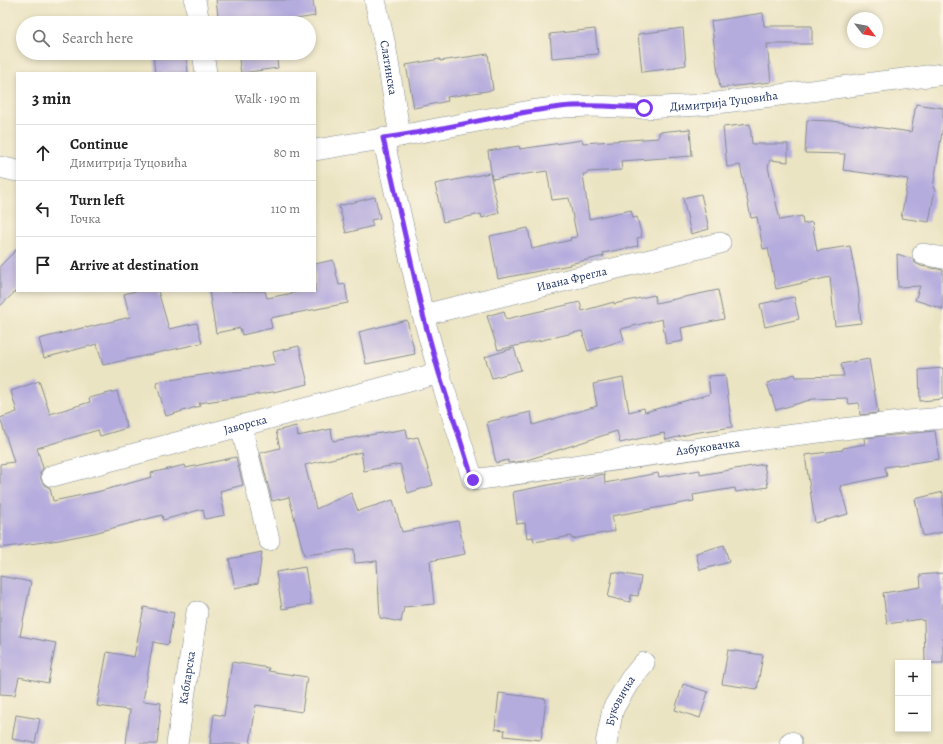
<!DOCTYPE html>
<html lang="en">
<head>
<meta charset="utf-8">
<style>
  body { margin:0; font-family:Alegreya,serif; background:#f6f6f6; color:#222 }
  .controls { position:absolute; right:12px; bottom:12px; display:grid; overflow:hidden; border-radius:0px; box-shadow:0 2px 6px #0003 }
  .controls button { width:36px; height:36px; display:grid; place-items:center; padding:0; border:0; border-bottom:1px solid #e0e0e0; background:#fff; color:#222; font:20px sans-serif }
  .compass { position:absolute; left:847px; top:12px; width:36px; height:36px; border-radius:50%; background:#fff; box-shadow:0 2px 6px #0003; rotate:121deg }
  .stop { position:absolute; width:12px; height:12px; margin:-9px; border:3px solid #7c3aed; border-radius:50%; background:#fff }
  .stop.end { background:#7c3aed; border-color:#fff; box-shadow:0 1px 4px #0008 }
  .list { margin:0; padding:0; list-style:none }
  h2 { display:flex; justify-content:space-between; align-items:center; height:52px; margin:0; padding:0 16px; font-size:17px }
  h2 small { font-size:13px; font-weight:400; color:#767676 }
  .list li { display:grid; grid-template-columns:26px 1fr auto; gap:12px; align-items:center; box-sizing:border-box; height:56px; padding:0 16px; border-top:1px solid #e0e0e0 }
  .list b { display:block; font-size:15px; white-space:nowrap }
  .list p { margin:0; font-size:13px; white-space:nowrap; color:#767676 }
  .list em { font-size:13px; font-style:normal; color:#767676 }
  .icon { flex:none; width:22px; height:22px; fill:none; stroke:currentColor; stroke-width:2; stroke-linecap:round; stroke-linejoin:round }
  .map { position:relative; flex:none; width:943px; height:744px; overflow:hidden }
  .search { position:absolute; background:#fff; box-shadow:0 2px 6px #0003; left:16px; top:16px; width:300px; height:44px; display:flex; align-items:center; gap:10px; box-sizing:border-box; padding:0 14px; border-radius:22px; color:#767676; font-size:15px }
  .panel { position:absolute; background:#fff; box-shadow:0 2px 6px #0003; left:16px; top:72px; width:300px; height:220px; border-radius:0px }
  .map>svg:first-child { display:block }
</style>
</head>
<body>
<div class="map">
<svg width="943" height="744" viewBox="0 0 943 744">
  <rect width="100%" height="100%" fill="#fcf5e5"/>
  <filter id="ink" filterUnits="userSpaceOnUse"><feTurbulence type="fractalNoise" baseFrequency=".025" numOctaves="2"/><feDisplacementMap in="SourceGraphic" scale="8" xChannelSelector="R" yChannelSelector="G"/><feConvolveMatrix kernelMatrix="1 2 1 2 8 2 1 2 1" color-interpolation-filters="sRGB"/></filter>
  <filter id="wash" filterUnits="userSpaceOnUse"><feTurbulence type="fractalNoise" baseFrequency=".012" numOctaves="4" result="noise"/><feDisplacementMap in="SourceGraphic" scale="16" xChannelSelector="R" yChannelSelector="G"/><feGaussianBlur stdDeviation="0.9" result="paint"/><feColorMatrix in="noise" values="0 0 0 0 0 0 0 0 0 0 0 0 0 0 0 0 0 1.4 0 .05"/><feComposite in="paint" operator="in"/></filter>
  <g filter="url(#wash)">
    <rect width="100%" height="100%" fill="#ebe4c3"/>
    <g id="blocks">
      <path fill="#b5acde" d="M216 0H313L315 16 271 23H219Z
        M763 13 764 26H812V44H767L771 82 720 88 711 21Z
        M683 28 686 65 674 67 675 68 642 72 638 34Z
        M595 29 598 54 552 58 550 34Z
        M168 53H186L188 73H155L153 55Z
        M238 53H276L278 68 241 73Z
        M488 54 493 90 447 97 448 101 414 108 406 65 440 59V61Z
        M916 104 943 108V126L933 188 935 189 929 222 901 218 908 179 843 170 845 154 805 153 807 120 832 121 911 132Z
        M750 124 752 144H788V162L770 160 768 167 780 220 802 216 803 224 812 222 817 251 850 246 858 287 861 323 835 326 830 277 776 289 768 248 763 249 757 217 751 218 740 165 727 167 723 127Z
        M690 129 692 156 621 161 622 170 587 172V174H583L589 219 631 210 633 218 637 217 642 237 637 238 638 246 603 253 604 256 569 264 570 265 498 279 490 236 528 228 532 249 571 240 570 238 577 237 569 198 552 200 547 171 492 179 488 151 519 146 520 149 582 140 583 143 659 138V132Z
        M490 173 499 213 482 218 481 214 443 222 435 184Z
        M701 194 709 229 691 234 683 198Z
        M375 197 380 218 371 220 373 226 346 233 339 206Z
        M17 249V290L0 306V266Z
        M897 254 913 259 915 263 921 266 943 270V309L915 300 920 286 898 287Z
        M333 260 339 285 345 284 348 303 270 318 272 328 242 335 240 328 216 333 209 291H265L267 298 304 291H315V264Z
        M718 290 724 319 681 328 683 341 666 344 662 319 621 329 624 340 588 351 582 331 498 350 487 316 504 311 506 319 580 302 582 311 614 302V304L654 295 656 303Z
        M135 291H158L169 329 197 323 202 343 103 365 97 344 44 358 39 339 86 327V328L130 317 124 294Z
        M794 297 799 319 765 327 760 304Z
        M407 320 415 354 366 364 359 332Z
        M299 346 308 384 273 392 199 403 200 406 166 416 156 382 276 364 273 352Z
        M514 348 521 370 492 378 485 357Z
        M869 359 878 413 860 415 859 403 849 404 847 398 813 399 776 410 767 383 795 374 796 377 844 376 841 364Z
        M943 368V399L920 401 919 370Z
        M725 375 732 427 693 433 666 440 664 433 620 443 617 431 524 461 508 463V460L496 463 487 422 531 412 533 425 597 406 593 384 623 378 629 412 644 408 645 412 710 394 708 376Z
        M39 381 50 414 90 402 89 398 117 391 127 428 100 436 98 430 37 448 43 468 40 473 41 479 44 485 50 488 53 501 97 492 152 477 151 473 185 465 186 468 236 457 243 485 220 491 225 515 205 519 203 509 163 520 162 515 94 533 59 540 0 548V464L14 462 0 418 17 412 11 391Z
        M296 426 298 436 331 429 333 441 406 429 408 439 418 437 433 485 408 493 400 464 364 471 361 452 305 465 316 509 351 493 358 511 393 500 402 532 458 521 465 554 430 561 434 604 404 607 401 622 380 618 377 561 355 563 354 549 304 555 289 497 272 501 260 453 280 448 276 431Z
        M935 431 939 459 885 467 887 476 840 486 848 514 815 523 805 455 843 450V448L865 444 864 438Z
        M764 464 768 487 736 492 735 488 693 495 694 501 612 516 615 531 572 539 571 536 534 542 533 537 527 538 525 523 517 524 513 492 604 474 605 483 658 473 659 477 700 470V475Z
        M943 492V532L923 536 915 499Z
        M724 545 729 562 700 570 696 553Z
        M262 552 258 583 235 588 229 559Z
        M305 567 311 604 282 609 276 572Z
        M613 572 641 577 638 596 631 595 630 602 608 597Z
        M943 573V663H925L924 620 922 621 921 619 887 624 883 593 921 587 920 575Z
        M0 576 31 582 20 636 56 643 48 683 19 677 15 695 0 694Z
        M144 607 174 613 168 645 153 642 143 701 161 703 157 744H126L130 710 97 706 107 652 134 657Z
        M728 650 763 655 757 689 722 684Z
        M232 662 269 668 268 671 307 677 302 712 256 705 250 744H210L214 714 224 716Z
        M683 684 708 692 700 718 675 710Z
        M499 693 546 699 541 740 504 736 505 730 495 729Z
        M16 715 40 719 35 743 12 739Z"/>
    </g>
  </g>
  <g filter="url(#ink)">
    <use href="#blocks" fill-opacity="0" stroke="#838a90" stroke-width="1"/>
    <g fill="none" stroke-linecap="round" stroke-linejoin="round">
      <g stroke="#838a90" stroke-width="22">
        <g id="minor">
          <path d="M195 0 199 23"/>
          <path id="s1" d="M375 0 386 50 400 136"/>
          <path d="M203 53 206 73"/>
          <path id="s2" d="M383 138 423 315 439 373 473 480 778 437 908 421 943 418"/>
          <path id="s3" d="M315 150 400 136 530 111 563 107 593 106 644 108 701 105 943 74"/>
          <path d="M0 167 17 171"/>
          <path d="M923 254 943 258"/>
          <path id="s4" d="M423 315 720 243"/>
          <path d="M241 426 269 540"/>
          <path id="s5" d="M52 476 439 373"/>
          <path id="s6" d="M177 744 197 612"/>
          <path id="s7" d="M606 744 613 709 630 680 644 663"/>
          <path d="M790 744 791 742"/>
        </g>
      </g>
      <use href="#minor" stroke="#fff" stroke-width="21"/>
    </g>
  </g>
  <g fill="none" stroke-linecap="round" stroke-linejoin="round" filter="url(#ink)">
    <path stroke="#7c3aed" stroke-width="5" d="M473 480 439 373 423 315 383 138C443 130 501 114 561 107 589 104 617 107 644 108"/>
  </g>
  <g text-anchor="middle" stroke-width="4" stroke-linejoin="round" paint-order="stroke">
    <g font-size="12" fill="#1b2f5e" stroke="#fcf5e5">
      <text dy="4" stroke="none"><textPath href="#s1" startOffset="69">Слатинска</textPath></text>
      <text dy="4" stroke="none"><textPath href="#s3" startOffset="413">Димитрија Туцовића</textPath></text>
      <text dy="4" stroke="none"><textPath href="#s4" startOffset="153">Ивана Фрегла</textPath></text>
      <text dy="4" stroke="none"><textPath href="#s5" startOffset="200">Јаворска</textPath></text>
      <text dy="4" stroke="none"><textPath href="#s2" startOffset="591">Азбуковачка</textPath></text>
      <text dy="4" stroke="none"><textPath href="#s6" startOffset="67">Кабларска</textPath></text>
      <text dy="4" stroke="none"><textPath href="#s7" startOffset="46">Буковичка</textPath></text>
    </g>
  </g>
</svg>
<div class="controls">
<button>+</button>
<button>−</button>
</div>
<svg class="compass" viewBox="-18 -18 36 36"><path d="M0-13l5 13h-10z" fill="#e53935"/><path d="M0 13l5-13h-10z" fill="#767676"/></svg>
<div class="stop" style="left:644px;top:108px"></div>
<div class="stop end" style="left:473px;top:480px"></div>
<div class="search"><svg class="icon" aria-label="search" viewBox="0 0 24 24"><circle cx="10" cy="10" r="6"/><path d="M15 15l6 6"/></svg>Search here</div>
<section class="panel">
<h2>3 min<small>Walk · 190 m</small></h2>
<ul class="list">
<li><svg class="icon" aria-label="ahead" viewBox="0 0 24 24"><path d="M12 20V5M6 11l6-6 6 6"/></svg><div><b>Continue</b><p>Димитрија Туцовића</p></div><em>80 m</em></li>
<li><svg class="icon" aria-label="left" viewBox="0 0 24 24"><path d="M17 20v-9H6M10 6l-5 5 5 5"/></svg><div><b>Turn left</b><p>Гочка</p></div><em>110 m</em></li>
<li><svg class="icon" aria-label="arrive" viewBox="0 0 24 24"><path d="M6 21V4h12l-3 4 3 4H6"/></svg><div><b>Arrive at destination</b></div></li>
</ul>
</section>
</div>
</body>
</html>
